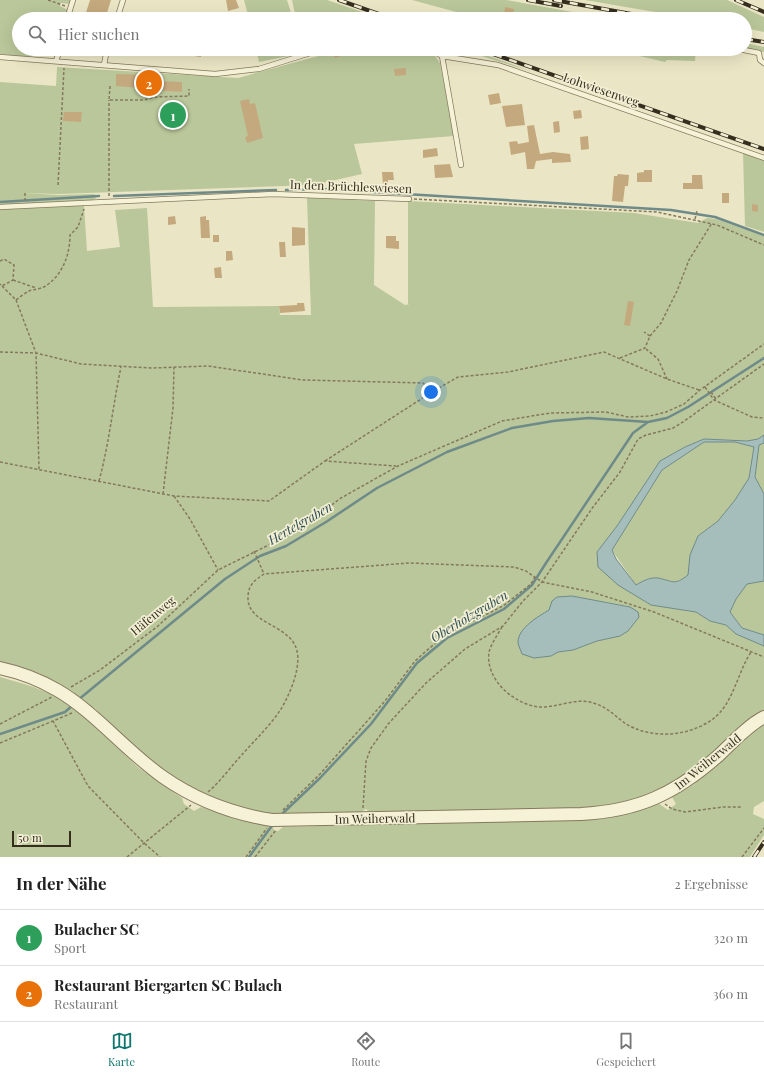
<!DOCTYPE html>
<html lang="de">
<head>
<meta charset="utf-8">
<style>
  body { margin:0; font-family:"Playfair Display",serif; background:#f6f6f6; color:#222 }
  .scale { position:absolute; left:12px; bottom:10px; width:59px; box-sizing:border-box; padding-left:4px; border:2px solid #352e1f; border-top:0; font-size:11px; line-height:14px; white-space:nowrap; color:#352e1f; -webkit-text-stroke:3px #f2efd4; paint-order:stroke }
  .you { position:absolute; left:431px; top:392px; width:14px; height:14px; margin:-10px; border:3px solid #fff; border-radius:50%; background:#1a73e8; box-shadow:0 0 0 6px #1a73e833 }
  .badge { display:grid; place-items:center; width:26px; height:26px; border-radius:50%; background:#0f766e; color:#fff; font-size:13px; font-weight:700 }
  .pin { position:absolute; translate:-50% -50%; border:2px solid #fff; box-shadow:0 1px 4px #0006 }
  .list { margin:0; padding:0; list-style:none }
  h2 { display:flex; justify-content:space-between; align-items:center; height:52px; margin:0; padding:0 16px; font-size:17px }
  h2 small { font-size:13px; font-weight:400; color:#767676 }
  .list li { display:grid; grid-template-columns:26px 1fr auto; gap:12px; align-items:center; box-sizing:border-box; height:56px; padding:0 16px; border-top:1px solid #e0e0e0 }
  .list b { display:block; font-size:15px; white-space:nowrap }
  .list p { margin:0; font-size:13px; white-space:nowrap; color:#767676 }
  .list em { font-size:13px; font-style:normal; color:#767676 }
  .icon { flex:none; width:22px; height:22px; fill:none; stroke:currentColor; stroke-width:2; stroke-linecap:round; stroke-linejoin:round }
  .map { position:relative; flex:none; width:764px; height:857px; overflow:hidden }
  .search { position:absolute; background:#fff; box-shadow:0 4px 16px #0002; left:12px; right:12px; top:12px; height:44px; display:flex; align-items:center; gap:10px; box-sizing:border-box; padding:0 14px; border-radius:22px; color:#767676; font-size:15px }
  .sheet { height:164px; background:#fff }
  nav { display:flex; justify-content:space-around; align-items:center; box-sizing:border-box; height:56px; border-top:1px solid #e0e0e0; background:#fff; font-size:11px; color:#767676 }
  nav a { display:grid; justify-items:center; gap:2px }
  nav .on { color:#0f766e }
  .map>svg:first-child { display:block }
</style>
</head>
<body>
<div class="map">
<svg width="764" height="857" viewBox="0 0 764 857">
  <rect width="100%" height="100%" fill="#eae6c5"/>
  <path fill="#bac79a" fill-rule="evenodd" d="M0 0H71L70 4 60 3V6L68 10 64 19H19V49H40L31 57 0 54Z
    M244 0H287L293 19H249Z
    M292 0H327L383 19H296Z
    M412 0H506L611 19H482Z
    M585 0H727L764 17V32L745 28V19H696Z
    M745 43 764 47V52L745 48Z
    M256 49H299L294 55 259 62Z
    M344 49H420L435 56 440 63 454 136 354 144 362 174 313 185 58 194 21 193 59 195 93 194 96 195V198L84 206 87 251 120 247 115 210 147 208 153 307 279 306 280 315H311L307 198 375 201 374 285 405 305 410 304H408V201L634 213 698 223 707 218 716 219 764 236V435L758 439 746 441 704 439 685 447 660 461 617 526 597 552 618 585 651 605 696 612 710 621 726 625 736 634 764 646V712L689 775 664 791 603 809 371 814 366 809 358 814 285 816 244 810 222 804 164 774 103 719 96 709 88 706 72 691 40 674 0 663V82L56 86 57 67 238 78ZM572 596 627 606 639 617 628 631 620 636 597 641 573 650 558 652 551 656 534 658 539 616Z
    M459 49H469L533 72Z
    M610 49H696L695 61 667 60 665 62Z
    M743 153 764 161V232L745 226Z
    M704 442H735L754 447 749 478 735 500 718 521 698 536 690 555 689 575C673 587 673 580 657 578 649 577 643 581 636 585L612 550 662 470Z
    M764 443V494L755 477 759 445Z
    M764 581V635L742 628 730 612 736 599 747 584Z
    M0 677 31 686 58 697 81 714 139 768 182 798 184 804 194 811 201 807 239 819 273 827 274 830 278 831 283 827 586 819 658 803 668 810 676 804 672 797 693 785 749 733 764 722V801L754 807 753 814 764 819V835L750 857H0Z"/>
  <path fill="#a6bebb" stroke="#6e8b8a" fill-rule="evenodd" d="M764 435V443L759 445 755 477 764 494V581L747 584 736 599 730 612 742 628 764 635V646L736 634 726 625 710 621 696 612 651 605 618 585 598 567 597 552 617 526 660 461 685 447 704 439 747 441 758 439ZM704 442H735L754 447 749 478 735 500 718 521 698 536 690 555 688 575C674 586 673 581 658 578 650 577 643 581 636 585L616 559 612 550 662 470Z
    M572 596 630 607 638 612 639 617 628 631 620 636 597 641 573 650 558 652 551 656 534 658 522 654C521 650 518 646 518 642 518 628 539 616 549 610L552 601 557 597Z"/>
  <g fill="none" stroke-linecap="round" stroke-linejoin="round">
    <path stroke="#6e8b8a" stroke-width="2.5" d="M286 190 321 189 671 210 715 217 764 235
      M114 196 276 190
      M0 202 99 196
      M78 700 225 579 260 556 286 546 326 522 377 488 447 452 512 428 553 421 589 418 648 422 667 418 688 407 764 358
      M0 734 65 712 73 705
      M282 814 320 778 371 724 417 663 447 638 504 609 532 585 546 563 633 433 648 422
      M249 857 271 827"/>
  </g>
  <path fill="#c5a97e" d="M90 0H111L105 19H84Z
    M226 0H236L239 8 228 11Z
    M505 7 514 9 513 16 504 14Z
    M195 49H202L201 57 194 56Z
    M340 51 341 56 335 58 333 52Z
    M406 68V75L395 76 394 69Z
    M116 74 157 75V81L182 82V92L151 90V94L142 93 141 88 116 86Z
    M499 93 501 103 490 105 488 95Z
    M249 99 250 104 255 103 263 138 247 143 245 137 248 136 240 101Z
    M522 104 525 125 506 127 502 106Z
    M581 110 582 118 574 119 573 111Z
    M64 112H82L81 122 63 121Z
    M559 121 560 132 554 133 553 122Z
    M534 125 540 154 553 152 570 154 571 162 552 163V159L536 161 534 169H527L525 152 511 155 509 142 517 141 518 144 529 142 527 126Z
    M588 136 589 149 581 150 580 137Z
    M437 148 438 156 423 158V150Z
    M450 164 453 177 435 178 434 165Z
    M644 170H652V182H637V173L644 172Z
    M382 172H393L394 180H388V184L383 185Z
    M618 174 629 175 628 186H625L623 202 612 201 614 176H617Z
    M692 175H702L703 189H683V183H692Z
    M722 193H729V203H722Z
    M752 204 758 205V212L752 211Z
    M175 216 176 224 168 225V217Z
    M206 216V220H209L210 238H201L200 217Z
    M292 227 305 228V245L292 246Z
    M213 235H219V242H213Z
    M386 236H396V241H399V249L386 248Z
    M279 242H285L286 257H280Z
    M226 251H232L233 260 226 261Z
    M221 267 222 278H215L214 268Z
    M628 301 634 302 630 326 624 325Z
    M297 303H304L305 311 280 313 279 306 297 305Z"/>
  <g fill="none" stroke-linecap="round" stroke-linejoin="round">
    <g stroke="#84795d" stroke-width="6">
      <path id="service" d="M67 19 73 0
        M117 19 123 0
        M430 49 442 56 498 65 764 158
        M739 49 759 53 760 60 764 63
        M442 56 461 165
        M0 57 215 74 259 69 323 49
        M56 61 60 49
        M104 65 107 49
        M0 207 273 194 409 199"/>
    </g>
    <g stroke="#84795d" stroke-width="14">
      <path id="tertiary" d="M0 668C19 672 40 680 57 690 94 711 126 751 163 777 196 800 233 814 272 820L581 814C638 811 675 794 718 756 732 743 747 726 764 717"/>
    </g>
    <path stroke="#84795d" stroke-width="1.5" stroke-dasharray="3 2" stroke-linecap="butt" d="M48 0 65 6
      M110 86 109 100H144L154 97 189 96V89
      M58 185 64 68
      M25 193V200
      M109 196V100
      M414 199 657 212 717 225 764 245
      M695 219 697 211
      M0 261 4 259 14 265 13 280 2 286 0 284
      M13 280 36 288
      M2 286 16 300C20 297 25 293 29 291 35 289 42 289 47 285 63 274 70 254 70 235L78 227 84 209
      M16 300 36 353 39 469
      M650 336 661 323 677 291 689 260 712 223
      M646 349 658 359 667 379
      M0 352 36 353 81 364 151 368 208 366 303 380 423 383 432 392
      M620 358 645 348 650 336 644 332
      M705 387 714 400 752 417 764 418
      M711 392 716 399
      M325 461 432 392 458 377 508 372 604 352 667 379 699 390
      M0 462 174 496 269 501 325 461 396 466
      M99 481C109 444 113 405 121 367
      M163 494 173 408 174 367
      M174 496 190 519 218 570
      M254 551 264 574
      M502 627C498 634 491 644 489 652 485 679 513 704 539 707 557 708 576 697 593 703 606 706 615 716 626 724 650 738 681 737 705 724 733 710 735 677 751 652
      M71 687 100 670 158 626 218 570 293 533 341 498 398 466 502 421 550 413 606 412 628 417 650 416 666 412 684 404 700 390 764 344
      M72 713 53 721 88 786 144 843 160 857
      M0 724 52 697
      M0 743 53 721
      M208 792C220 782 229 769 239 758 253 742 270 726 281 709 290 694 301 668 297 651 291 624 247 625 248 597 248 585 255 580 264 574L409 563 514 567 526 571 542 582 592 592 654 612 764 657
      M665 804 672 809 685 812 723 807H741
      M363 808 366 761 371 748 389 723 426 683 465 649 503 626 523 601 542 582 593 507 620 472 638 439 646 435 673 428 683 422 764 364
      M283 810 320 774 385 701 415 661 425 652 445 635 503 606 531 584 535 577
      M127 857 191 805
      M246 857 267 828
      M255 857 276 830
      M742 857 764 828"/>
    <use href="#service" stroke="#f6f2d8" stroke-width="4.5"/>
    <use href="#tertiary" stroke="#f6f2d8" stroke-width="12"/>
    <g stroke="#352e1f" stroke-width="4">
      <path id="rail" d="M339 0 393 19
        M528 0 561 6
        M554 0 659 19
        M736 0 764 12
        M745 39 764 42
        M479 49 764 149
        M754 857 764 842"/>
    </g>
    <use href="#rail" stroke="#f2efd4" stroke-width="2.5" stroke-dasharray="8" stroke-linecap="butt"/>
  </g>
  <g text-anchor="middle" stroke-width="3.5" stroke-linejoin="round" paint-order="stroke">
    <g font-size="12" fill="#352e1f" stroke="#f2efd4">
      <text transform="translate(601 90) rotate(19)" y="4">Lohwiesenweg</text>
      <text transform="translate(351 187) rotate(2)" y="4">In den Brüchleswiesen</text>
      <text transform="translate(153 616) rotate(-40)" y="4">Häfenweg</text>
      <text transform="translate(708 762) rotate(-39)" y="4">Im Weiherwald</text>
      <text transform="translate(375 819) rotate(-1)" y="4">Im Weiherwald</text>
    </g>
    <g font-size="13" font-style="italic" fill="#304f53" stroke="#f2efd4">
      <text transform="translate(300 523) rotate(-30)" y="5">Hertelgraben</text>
      <text transform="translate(469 616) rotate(-31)" y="5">Oberholzgraben</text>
    </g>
  </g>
</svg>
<div class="scale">50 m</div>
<div class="you"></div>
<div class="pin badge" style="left:173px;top:115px;background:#2e9e5b">1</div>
<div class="pin badge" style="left:149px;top:83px;background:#e8710a">2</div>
<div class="search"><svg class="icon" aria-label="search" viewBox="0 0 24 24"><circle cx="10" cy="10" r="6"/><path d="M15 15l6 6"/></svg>Hier suchen</div>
</div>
<section class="sheet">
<h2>In der Nähe<small>2 Ergebnisse</small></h2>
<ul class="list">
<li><span class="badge" style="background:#2e9e5b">1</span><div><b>Bulacher SC</b><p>Sport</p></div><em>320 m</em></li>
<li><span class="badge" style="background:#e8710a">2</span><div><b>Restaurant Biergarten SC Bulach</b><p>Restaurant</p></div><em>360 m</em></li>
</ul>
</section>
<nav>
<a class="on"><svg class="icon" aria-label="map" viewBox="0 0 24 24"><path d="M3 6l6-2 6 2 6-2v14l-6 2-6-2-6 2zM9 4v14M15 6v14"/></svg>Karte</a>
<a><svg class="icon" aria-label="directions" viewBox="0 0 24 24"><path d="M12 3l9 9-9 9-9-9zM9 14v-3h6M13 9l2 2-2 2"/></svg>Route</a>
<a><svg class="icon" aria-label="saved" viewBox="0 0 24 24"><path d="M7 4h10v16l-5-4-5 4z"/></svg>Gespeichert</a>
</nav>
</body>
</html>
